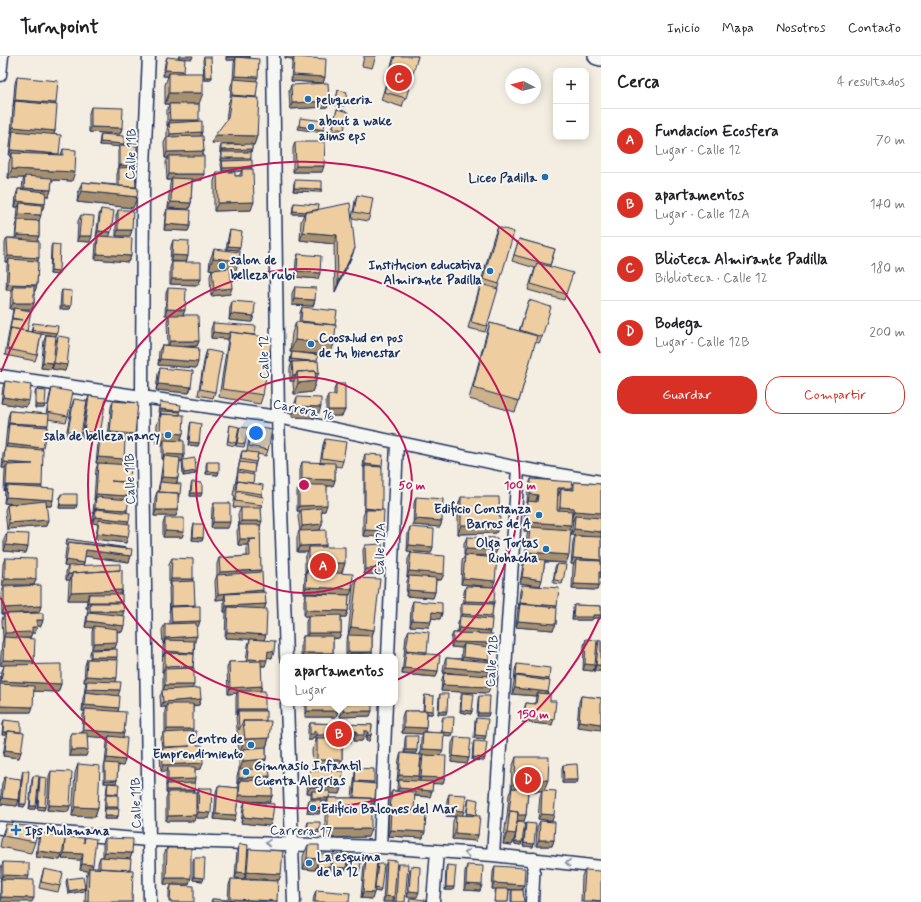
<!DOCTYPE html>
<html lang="es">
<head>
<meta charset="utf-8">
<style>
  body { margin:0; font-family:Mynerve,sans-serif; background:#f2f2f2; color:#202124 }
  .controls { position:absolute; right:12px; top:12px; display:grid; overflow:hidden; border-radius:8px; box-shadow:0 2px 10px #0003 }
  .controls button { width:36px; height:36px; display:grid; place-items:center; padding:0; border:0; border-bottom:1px solid #e0e0e0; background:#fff; color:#202124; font:20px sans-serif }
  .compass { position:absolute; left:505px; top:12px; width:36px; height:36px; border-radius:50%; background:#fff; box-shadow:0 2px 10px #0003; rotate:277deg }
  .you { position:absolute; left:256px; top:377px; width:14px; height:14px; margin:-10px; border:3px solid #fff; border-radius:50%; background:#1a73e8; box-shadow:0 0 0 6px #1a73e833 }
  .badge { display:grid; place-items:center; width:26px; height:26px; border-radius:50%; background:#d93025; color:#fff; font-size:13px; font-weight:700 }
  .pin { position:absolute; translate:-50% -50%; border:2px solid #fff; box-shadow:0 1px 4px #0006 }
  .popup { position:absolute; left:280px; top:598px; width:118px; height:52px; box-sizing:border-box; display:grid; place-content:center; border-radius:8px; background:#fff; filter:drop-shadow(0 1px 3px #0005); font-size:13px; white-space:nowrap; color:#757577 }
  .popup b { font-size:15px; color:#202124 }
  .popup::after { content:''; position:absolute; left:50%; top:100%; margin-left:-8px; border:8px solid transparent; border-top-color:#fff }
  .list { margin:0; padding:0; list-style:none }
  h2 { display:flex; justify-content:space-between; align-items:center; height:52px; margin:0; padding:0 16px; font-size:17px }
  h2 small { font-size:13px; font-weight:400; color:#757577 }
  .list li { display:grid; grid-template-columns:26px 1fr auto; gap:12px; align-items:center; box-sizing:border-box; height:64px; padding:0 16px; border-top:1px solid #e0e0e0 }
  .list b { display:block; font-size:15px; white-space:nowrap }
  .list p { margin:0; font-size:13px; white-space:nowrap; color:#757577 }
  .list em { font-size:13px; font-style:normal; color:#757577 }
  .actions { display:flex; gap:8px; padding:12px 16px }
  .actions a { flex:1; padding:9px 0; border:1px solid #d93025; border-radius:16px; text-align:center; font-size:14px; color:#d93025 }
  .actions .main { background:#d93025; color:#fff }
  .map { position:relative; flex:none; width:601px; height:846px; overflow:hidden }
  header { display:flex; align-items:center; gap:24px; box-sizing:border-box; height:56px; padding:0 20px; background:#fff; border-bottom:1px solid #e0e0e0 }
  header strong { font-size:19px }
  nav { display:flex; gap:22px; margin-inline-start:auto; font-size:14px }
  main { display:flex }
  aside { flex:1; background:#fff }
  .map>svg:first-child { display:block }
</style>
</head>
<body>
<header>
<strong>Turnpoint</strong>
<nav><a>Inicio</a><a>Mapa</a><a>Nosotros</a><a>Contacto</a></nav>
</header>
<main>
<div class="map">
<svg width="601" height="846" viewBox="0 0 601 846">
  <rect width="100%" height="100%" fill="#f4eee2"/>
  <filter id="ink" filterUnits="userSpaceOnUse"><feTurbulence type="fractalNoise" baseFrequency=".025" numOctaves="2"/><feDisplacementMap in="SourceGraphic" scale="8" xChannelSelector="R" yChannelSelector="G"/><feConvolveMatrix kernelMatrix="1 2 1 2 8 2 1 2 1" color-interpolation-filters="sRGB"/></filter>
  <g filter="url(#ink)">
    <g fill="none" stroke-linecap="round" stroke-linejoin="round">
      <g stroke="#1b2f5e" stroke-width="15">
        <path id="street" d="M149 0 143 133 142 340 150 846
          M273 0 278 361 286 601
          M0 19 2 0
          M0 320 278 361 518 412 601 426
          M388 601 397 387
          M287 647 294 846
          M0 772 149 784 380 791 493 799 601 811
          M380 791 386 647
          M493 799 518 412
          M433 846 437 795
          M532 846 534 803"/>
      </g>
      <g stroke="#1b2f5e" stroke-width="20">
        <path id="secondary" d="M597 0 601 1"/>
      </g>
      <use href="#street" stroke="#f6f6f2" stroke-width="12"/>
      <use href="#secondary" stroke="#f6f6f2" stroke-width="17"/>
    </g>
    <path fill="#cdb18a" stroke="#1b2f5e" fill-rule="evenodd" d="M226 0H250V2L256 25V42L257 80 254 89H252V93L251 96 250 104 251 113V154L214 155V125L217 116 235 120H239L242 115H222L221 108 222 105H221V99L222 97H220V92L221 89 236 88 212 87 226 65 228 48 230 43 231 29 233 25 234 7 235 4H226Z
      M285 0H308V2L325 21 323 27 291 25 292 7 293 3 285 2Z
      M364 0H376L372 12 362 10Z
      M394 0H418L402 51 381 44Z
      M167 1 183 17 199 48 198 66 204 95 202 100V124H192L191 147 189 153 168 152 170 128 171 124H167L166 106 168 102H165L164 87 167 81V73L168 70H167V54L169 48H165V29L168 20H163L165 7Z
      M204 1 212 21 211 24H204L203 4Z
      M17 21 55 49V75L54 78 59 99H61L63 93 72 125 52 124 51 134 49 140H45V148L42 154H41L39 165V180L37 184 38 205 37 229 35 235H34V247L32 253H22L27 275 31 276 33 267 56 280 41 278 37 299 35 305 5 299 9 276 11 265 13 253H10L11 234H6L7 209 8 206H5V187L7 182H15L16 170 18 164 33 165 17 164 18 151H15L16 139 18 133H22L23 125 24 122H8L9 106 11 100H9L11 81 12 77H11L13 51 15 27Z
      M291 29 329 45 327 51 290 53 289 35Z
      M338 34 345 47 344 50 335 49Z
      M91 51 122 72 120 78 89 76V57Z
      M337 53 344 74 343 77 332 74Z
      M101 78 123 89 137 110 135 113 133 152 77 146 78 137 82 126 117 129V118L118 115V95L120 90 99 89 100 81Z
      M295 86 322 116H293V92Z
      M295 124 321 136 293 135 294 127Z
      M357 139 370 159 368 165 352 162 355 145Z
      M294 147 318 154 352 200 335 236 334 188 300 184 301 165 304 158H292L293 150Z
      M101 153 110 181 131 200 128 206 95 203 96 186 98 181H96L99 159Z
      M167 153 190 170 188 175 164 174 165 159Z
      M118 154 132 174 130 180H116V160Z
      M81 159 90 186 77 185 78 165Z
      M498 171 499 228 485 276 468 272 494 180Z
      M230 174 239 194 226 193 229 177Z
      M519 183 555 193 550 210 566 238 564 244 528 234 535 212 512 205Z
      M173 184 188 200 186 206 201 223 198 229 170 228V212L172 206H182L170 205 171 190Z
      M52 188 58 219 50 218 51 191Z
      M214 193 235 216H231L230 238 211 240 210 220 212 214H214L209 213 210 204Z
      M298 198 318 223 295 221 296 204Z
      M295 231 315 244 313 250 292 249V237Z
      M168 232 185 254 183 259 199 285 197 290 183 291 196 312 158 309 159 295 162 289H168L167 265 169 259H172H165L166 237Z
      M62 234 71 250 70 253H60L61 237Z
      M529 244 542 281 539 287 535 286 519 345 515 356 469 343 486 279 490 267 519 275Z
      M232 245 252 266 229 264 230 251Z
      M302 251 335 269 330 299 290 296 292 277 296 266H299L300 257Z
      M213 267 255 280 263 339 260 348 219 341 228 283 211 282V273Z
      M46 279 56 286 58 280 65 315 52 313 53 309 51 313 41 312 44 285Z
      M207 294 215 336 213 342 198 339 205 300Z
      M292 296 316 323V325L312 336 294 338 293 327 294 325H290V312L292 306H293H290L291 299Z
      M160 312 191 331 189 337 156 334 158 318Z
      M5 325 29 345 26 351 1 347 3 331Z
      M336 328 345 354 342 360H326V345L328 339H334V334Z
      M52 332 68 360 66 366 48 363 42 393 41 432 53 444 51 450H46V470L7 473 5 454 7 449 15 448 4 447 5 435H4L5 414V412H2L3 397 5 391 8 361 10 355 46 358 50 338Z
      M36 334 45 349 44 352H35V337Z
      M89 340 100 378 98 384 82 381 87 346Z
      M297 341 317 362 292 361 293 352Z
      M74 343 81 377 79 383 66 380 72 349Z
      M113 345 132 384 108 382 111 351Z
      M160 346 180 357 183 378 181 384 184 399 182 405H180L177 427 179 441H178V454L176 460H154L155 442 157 436H158L159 429 160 426 163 404H162V390L163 388 156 387 157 369 159 363 160 356H158Z
      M191 366 199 387 198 390 188 389 190 369Z
      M230 369 236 387 235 390 227 388Z
      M252 370 268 394 266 400 258 398 253 419V427L262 438 261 440 262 449 261 452 260 469V516L263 536 266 548 264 553V584L272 602 267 601 265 610H261V635L266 665 269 682 266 692V703L263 712 270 720 268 725 272 740 270 746 246 745 272 764 270 770 241 767 243 751 245 745H238L234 765 214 763 216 736 218 730 238 732V728H237V720L239 714V704L241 698H239L236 661 237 659H236V641L237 637 228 638 227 612 229 606H246L248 589 250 583 225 582 226 556H224V543L216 544 215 525 217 519V508L219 502 247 500V489H238L237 475 239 471 238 458 241 452 233 451 235 440 233 439 241 398 242 395H247L250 376Z
      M240 371 245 388 244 391 236 390Z
      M100 382 122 409 130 427 127 443V457L128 467 126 487 95 483 98 468 92 467 94 458 93 457 94 446 95 444H94L96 413 98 407H96L98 388Z
      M325 383 343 405 341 411 335 410V424L333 430H327L325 455H321L322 468 320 474 326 489 325 491 345 507 342 517 350 539H349L348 555 346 561H341V577L339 582 333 583V597L332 601H301V586L303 580H306V566L308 560H304V544L306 538 339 539 304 537 305 521 306 518H305V502L308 496H297V481L299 475H300L298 460 300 455H297V435L300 429V412L302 406 320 407 323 389Z
      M365 398 381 411V481L363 480V460L365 455H364V412L363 411 364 401Z
      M183 404 195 418 183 420 182 406Z
      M207 406 218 419 206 418V409Z
      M531 423 571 432V434H572L574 426 601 428V522H599L597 534 572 533 573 510 574 508H571L573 485 575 480H580L571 479 573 464H571L569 474V499L566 507 545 506 540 530 520 527 523 508 525 503 527 480 528 475H524L525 454 527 447 528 432Z
      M192 426 201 440H190L191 429Z
      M61 438 76 452H59L60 441Z
      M416 441 442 465 440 471 413 469 414 447Z
      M461 441 496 477 458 478V450Z
      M214 447 228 472H211L212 452Z
      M165 462 184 476 182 481H163V468Z
      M194 468 203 482 202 485 192 484 193 471Z
      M410 471 433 491 431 497 407 495 408 477Z
      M7 477 26 497 4 495V483Z
      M467 481 497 494 494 500 464 499V487Z
      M67 483 127 493 131 500 129 506 85 500 83 510 122 534 121 538 122 546V547L124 555 122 560 124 570 122 576 117 575V586L115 592 92 593V576L93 572 85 571 88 552H86L87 544H68L69 526 70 524H66V516L68 510H64L66 492 68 489H66Z
      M365 489 381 518H364L363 494Z
      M411 497 444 518 441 524H436L435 536 433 542 406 540 407 525 409 521H407L408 503Z
      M465 499 493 531 461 528 462 505Z
      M5 502 36 523 34 529H2L3 508Z
      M172 502 193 523 192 525 195 549 194 550 200 565 198 571H196L193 612 192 632 201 643 199 649 193 650 192 675 197 689 201 713H195L194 727 195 734 194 736V765H166V742L168 737H166V717L167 715H161L160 698 162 692 161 683 163 677H165V654L166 651H161L160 640 163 634V616H162L163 590 164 588H163L162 574 165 568H170L169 532 170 529H169V508Z
      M557 508 563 525 562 528 553 527 555 511Z
      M357 522 374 574 372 580V601H346V585L348 580 353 530Z
      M522 529 557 550 556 552V568L553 574 516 571 520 535Z
      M466 530 494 546 493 551 490 578 492 587 490 593 488 606 489 615 487 619 488 637 441 635 442 623 444 617H452L443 616 444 608 446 602 461 603 462 592 451 591V582L453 577H457L458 566 460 562V552L462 547H463L464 536Z
      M4 531 41 550 39 556 9 558 43 564 41 570H37L35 577H32L30 582H22L34 605 33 608 61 628 58 636 33 635 31 656H0V624L1 617 4 610 0 609 2 587 3 583 2 564 4 558H2L1 537Z
      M413 545 442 557 440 563 432 562 429 571 410 570 411 551Z
      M574 549 601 550V562H593L592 564H572L573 552Z
      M409 574 427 596 426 598 438 615 436 621 402 618 406 580Z
      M586 583 597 589 599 584H601V615H594L595 610 593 615 583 614 584 589Z
      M91 594 116 604V626L118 640V655L123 681V710L118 709 117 724 116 727H104V710L105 708 107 686 108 682 88 680 86 700H69V683L71 677H82L83 659 85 655H82L83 642 84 639 85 631 86 626H84L85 609 87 603H90V597Z
      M517 608 548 624 547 638 550 645 552 669 522 666 524 653 526 647 535 648 536 640 512 638 514 625 515 614Z
      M462 637 472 655 471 658 460 656 461 640Z
      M440 638 446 658H438L439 641Z
      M425 639 433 655 432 658H427L425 676 441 677 442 664 443 661 452 680 444 679 440 700 443 728 433 727 430 741 414 740 413 755 423 782 388 780 389 741 392 735H397V730L399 725H397L399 703 401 697 417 725H419L421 705 423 699H420L421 682 423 678 402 677V661L404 655H423L424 642Z
      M479 640 489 657 488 660H477L478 643Z
      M581 640 601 642 577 671 579 646Z
      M305 647H338V655L336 661H305Z
      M340 647H372L370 660 340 661Z
      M476 662 485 683 474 682 475 665Z
      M4 664 21 676 19 702 3 700 6 679H2L3 667Z
      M310 667 372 669 371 679 369 685H366V681H364L362 685H354V681H352L351 686H342V704L338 715 342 732 340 738 329 737V742H352L353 732 354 727 355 715 356 712 373 728V749L371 748 368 781 325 782V751L327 745H321L320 755 319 758 307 757 308 747 309 744H311V737H307L308 720 310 714H313L312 694 316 685H315V681H313L312 684H308V673ZM325 681H329V682H324Z
      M406 680 416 697H404L405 683Z
      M455 681 469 702 467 708 451 706 452 687Z
      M474 685 484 705 472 704 473 688Z
      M516 701 544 734 552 765 538 763 540 740 542 735H528L526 759 524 765H518L522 786 521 789 514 788 515 781 512 789 503 788 506 766 507 761 509 738 511 734 512 712Z
      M78 708 98 752 95 761 72 760 75 717Z
      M563 709 577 727H562V712Z
      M23 715 24 751 19 750 22 718Z
      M51 715 70 750 68 756 47 754 49 720Z
      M33 720 35 753H29L32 723Z
      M5 721 17 750 0 748 2 727Z
      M40 721 45 751 44 754 37 753 39 724Z
      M108 727 118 738 117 753 118 760 117 763H104L105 742 106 739 107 730Z
      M199 732 209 762H196L197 738Z
      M449 738 463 760H466L468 745 469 742 476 759V760L478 779 476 785 452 783 453 765 455 761 446 760 447 744Z
      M540 765 554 784 552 790H536L537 771Z
      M308 766 319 777H307V769Z
      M526 767 533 791 523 790 525 770Z
      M6 768 35 786 31 797 0 791 2 779Z
      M40 777 84 784 85 781 92 812H98V807L100 801H103V787L105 782 132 797 130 803V814L132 846H85L86 821 88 815 80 814 81 804 62 803V799L60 804 36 801 38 783Z
      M239 788 248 795 249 793 281 818 279 824 245 822V820L244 823 235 822 237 794Z
      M308 789 319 798 329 814H316V809L315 814 303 813V800Z
      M167 792 189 828H164V798Z
      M333 798 346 812 345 815 331 814 332 801Z
      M349 799 360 812 359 815 347 814 348 802Z
      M194 802 203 825 193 824V805Z
      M366 803 376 811 378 808 380 836 374 835 372 843 361 842 364 809Z
      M387 804 396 813 398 808 405 846H394V841L393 846H383L385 810Z
      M3 806 27 824 0 846 1 812Z
      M447 809 454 831 453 834H445L446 812Z
      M467 809 482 829 480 835 464 834 465 815Z
      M411 810 417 841H407L409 816Z
      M495 810 524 829 523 834 524 846H511V837L512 834H509L508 846H494L495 836 496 833H492L493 816Z
      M44 813 60 830 58 836 39 832 42 819Z
      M585 814 601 845V846H581L582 820Z
      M67 823 85 832 84 835 68 838 66 826Z
      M231 823 277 845V846H211L212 843 228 844 229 829Z
      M171 829 194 846H169V835Z
      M316 834 349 846H313L314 840Z"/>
    <path fill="#a79070" stroke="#1b2f5e" d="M179 0H193L192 3 178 2Z
      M286 0H308L307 4 294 1 293 3 285 2Z
      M227 1H250L249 4 236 1 235 4H226Z
      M165 14 184 15 182 21 169 17 168 20H163Z
      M293 19 325 21 323 27 291 25Z
      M235 20 258 21 255 27 233 24Z
      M205 21H212L211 24H204Z
      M169 37H203L199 48H165Z
      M232 39 256 41 254 46 231 42Z
      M15 44 56 47 54 53 15 45 13 50Z
      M329 45 327 51 290 53 292 47Z
      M170 64H199L197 70 169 67 168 70H167Z
      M299 70 324 74 323 77 298 73Z
      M13 71 55 75 53 80 13 75 12 77H11Z
      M91 71 122 72 120 78 89 76Z
      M202 76 200 82 168 84 170 78Z
      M215 79 257 80 254 89 212 87Z
      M100 86 124 88 122 91 99 89Z
      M252 93 251 96 220 97 221 94Z
      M11 94 59 98 57 104 12 97 11 100H9Z
      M204 95 201 101 169 100 168 102H165L167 96Z
      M222 102H251L250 105H221Z
      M120 109 137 110 135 115 119 112Z
      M296 110H324L322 116H293Z
      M252 111 251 114 242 113V115H222L223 112Z
      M12 113 75 116 72 125 25 122V120L24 122H8Z
      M169 118H204L202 124H172V122L171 124H167Z
      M24 132 51 134 49 140 22 137Z
      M294 132 322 133 321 136 293 135Z
      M81 135 137 141 133 152 77 146Z
      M17 145 45 148 42 154 19 151 20 147 18 151H15Z
      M171 146 191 147 189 153 168 152Z
      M254 146 251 154 214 155 218 147Z
      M293 155 318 156H305L304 158H292Z
      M19 158 41 159 39 165 17 164Z
      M166 168 190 170 188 175 164 174Z
      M118 174H132L130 180H116Z
      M98 175 111 176 109 182 96 181Z
      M303 176 337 179 334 188 300 184Z
      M17 179 39 180 36 186 15 185Z
      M79 180H92L90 186 77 185Z
      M228 190 240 191 239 194 226 193Z
      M355 192 352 200 335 236 338 227Z
      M97 198 131 200 128 206 95 203Z
      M172 199 188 200 186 206 170 205Z
      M8 200 39 202 36 208 9 203 8 206H5Z
      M213 202 239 205 235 216 209 213Z
      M51 215 59 216 58 219 50 218Z
      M297 215 320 217 318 223 295 221Z
      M172 223H201L198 229 170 228Z
      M8 228 37 229 35 235 13 234V230L11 234H6Z
      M232 232 230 238 211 240 214 234Z
      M294 243 315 244 313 250 292 249Z
      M13 247H34L32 253H10Z
      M62 250H71L70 253H60Z
      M167 253 185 254 182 260 165 259Z
      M231 258 254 260 252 266 229 264Z
      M301 265 335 269 299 271Z
      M32 274 57 277 56 280 31 277Z
      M213 276 230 278 228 283 211 282Z
      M295 284 334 288 330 299 290 296Z
      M170 285H199L197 290 168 291Z
      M160 303 198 306 196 312 158 309Z
      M291 303 317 306 316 309 290 306Z
      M43 306 53 307 51 313 41 312Z
      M54 307 67 309 65 315 52 313Z
      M319 317 316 323 298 324 297 319Z
      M293 319H296L294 325H290Z
      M316 325 312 336 294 338 298 327Z
      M158 328 191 331 189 337 156 334Z
      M3 341 29 345 26 351 1 347Z
      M36 349H45L44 352H35Z
      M296 350 321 351 317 362 292 361Z
      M160 353 180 355 179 358 158 356Z
      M328 354H345L342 360H326Z
      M9 367 48 369 46 375 9 368 7 372Z
      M110 376 135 378 132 384 108 382Z
      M160 376 183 378 179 389 164 384 163 388 156 387Z
      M189 386 199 387 198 390 188 389Z
      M7 388 43 392 40 398 5 394Z
      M164 398 184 399 182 405 164 404V400L163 404H162Z
      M98 401 124 403 122 409 96 407Z
      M4 406 33 408 7 409 5 412H2Z
      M365 408 382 410 381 413 365 410 364 412 363 411Z
      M196 415 195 418 183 420 184 417Z
      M207 415 219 416 218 419 206 418Z
      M162 421 178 422 176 428 160 427Z
      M302 423 335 424 333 430 300 429Z
      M6 429 42 430 40 436 7 430 5 435H4Z
      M558 432H571L568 441 561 433 558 440Z
      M191 437H202L201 440H190Z
      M96 438 128 440 126 446 96 441 95 444H94Z
      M530 438 538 439 535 447 528 445 527 447Z
      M6 441 53 444 51 450 4 447Z
      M60 449H77L76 452H59Z
      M327 449 325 455H297L299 450Z
      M560 451 574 452 571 460H556Z
      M95 452 127 454 125 460 96 453 94 458 93 457Z
      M365 452 382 454H366L365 455H364Z
      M156 454H178L176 460H154Z
      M574 455 601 457V466L575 460 573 464H571Z
      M95 461 129 465 126 471 99 464 98 468 92 467Z
      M415 463 442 465 440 471 413 469Z
      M48 464 46 470 7 473 9 467Z
      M241 465H262L260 471 239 469 238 471Z
      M213 466H230L228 472H211Z
      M527 466 571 469 568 477 530 471 528 475H524Z
      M322 468 320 474 300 476 302 470Z
      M461 469H500L496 477 458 478Z
      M574 473 601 476V482L571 479Z
      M365 474 383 475 381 481 363 480Z
      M165 475 184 476 182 481H163Z
      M97 477 128 481 126 487 95 483Z
      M193 481 203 482 202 485 192 484Z
      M240 483H256L249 484 247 489H238Z
      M6 489 28 491 26 497 4 495Z
      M326 489 324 495 309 491 308 496H297L300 490Z
      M409 489 433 491 431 497 407 495Z
      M466 493 497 494 494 500 464 499Z
      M86 494 131 500 129 506 84 500Z
      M528 496 569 499 566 507 525 504Z
      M573 502 601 504V510L576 504 574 508H571Z
      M66 504 84 507 82 512 64 510Z
      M309 507H345L341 518 307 515 306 518H305Z
      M383 512 381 518H364L366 513Z
      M261 514 259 519 217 522 220 516Z
      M409 515 444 518 441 524 409 521V520V521H407Z
      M599 516H601V522H597Z
      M68 518H72L70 524H66Z
      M522 521 542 524 540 530 520 527Z
      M463 522 495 525 493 531 461 528Z
      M5 523H36L34 529H2Z
      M171 523H193L190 529 171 526 170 529H169Z
      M574 528 599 529 597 534 572 533Z
      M306 531 352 533 350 539 304 537Z
      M122 534 119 542 89 538 87 544H68L71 536Z
      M263 534 261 540 225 538 224 543 216 544 218 538Z
      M408 534 435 536 433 542 406 540Z
      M465 545 494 546 492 552 463 551Z
      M88 546H122L120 552 90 547 88 552H86Z
      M520 547 557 550 555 556 520 548 518 553Z
      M266 548 264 554 228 551 226 556H224L226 550Z
      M195 549 193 555 171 551 169 556 171 550Z
      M41 550 39 556 2 558 4 552Z
      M306 554 348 555 346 561 304 560Z
      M90 555H124L122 561H87Z
      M432 556 442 557 440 563 430 562Z
      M462 558 492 560 490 566 460 562Z
      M593 559H601V562H593L592 564H572L573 561Z
      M37 564H43L41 570H35Z
      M412 564 431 565 429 571 410 570Z
      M87 565 124 570 122 576 94 572V570L93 572 85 571Z
      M200 565 198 571 170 572 172 566Z
      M518 565 556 568 553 574 516 571Z
      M32 571H37L35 577H32L30 582 3 583 5 577Z
      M351 571 374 574 371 583 348 580Z
      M459 572 491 575 489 581 457 578Z
      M227 576 266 579 264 584 225 582Z
      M308 577H341L339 582 306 583Z
      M197 580 194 586 165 584 164 588H163L165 582Z
      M117 586 115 592 92 593 94 587Z
      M453 586 492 587 490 593 463 592 464 588 462 592 451 591Z
      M406 594 427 596 425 602 406 596Z
      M165 595 194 597 192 602 165 597 163 601Z
      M268 595 274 596 272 602 266 601Z
      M348 596H372L370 601 350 598 349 601H346Z
      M303 597H333L332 601H302Z
      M91 601H117L116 604H90Z
      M463 601 489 604 486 609 460 607Z
      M248 603 267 604 265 610 246 609Z
      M3 604 34 605 32 611 0 609Z
      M585 608 595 609 593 615 583 614Z
      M596 609H601V615H594Z
      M165 610 193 611 191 617 165 613 163 616H162Z
      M446 611 489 615 487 621 443 616Z
      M404 612 438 615 436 621 402 618Z
      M516 619 549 623 547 629 516 620 514 625Z
      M86 620 117 622 115 627 84 626Z
      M1 625 61 628 58 636 0 634V628Z
      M165 629H194L191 635H163Z
      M443 629 490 631 488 637 441 635Z
      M262 630 260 636 238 635 237 637 228 638 230 632Z
      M515 632 548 636 546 642 538 637 536 640 512 638Z
      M86 633 120 634 118 640 85 636Z
      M201 643 199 649 167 651V648L166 651H161L163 646Z
      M84 649 119 652 117 658 85 653V655H82Z
      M0 650 33 651 31 656H0Z
      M238 653H265L263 659 238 655 237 659H236Z
      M424 654 433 655 432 658 422 657Z
      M461 654 472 655 471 658 460 656Z
      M307 655H338L336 661H305Z
      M343 655H372L370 660 340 661Z
      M439 655H447L446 658H438Z
      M478 657H489L488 660H477Z
      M524 660 554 663 552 669 522 666Z
      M579 665 601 668V674L577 671Z
      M404 671 426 672 424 678 423 676V678L402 677Z
      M167 673H193L191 678 165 679Z
      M84 674 124 677 122 683 109 680 108 682 81 680Z
      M314 675H317L315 681H313L312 684H308L310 678Z
      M326 675H331L329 681H325L323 685 317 682 316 685H315L317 679Z
      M339 675H343L341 681H339L337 685H329L331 679Z
      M353 675H357L354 681H352L351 686H341L343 680Z
      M364 675H368L366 681H364L362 685H354L357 679Z
      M3 676H7L6 679H2Z
      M442 676 453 677 452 680 441 679Z
      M368 679H371L369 685H366Z
      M475 679 486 680 485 683 474 682Z
      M269 682 264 697 243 693 241 698H239L245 683Z
      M422 693 443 694 440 700 420 699Z
      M5 694 21 696 19 702 3 700Z
      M71 694H88L86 700H69Z
      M406 694H417L416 697H404Z
      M453 700 469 702 467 708 451 706Z
      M473 701 485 702 484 705 472 704Z
      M107 702 125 704 123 710 105 708Z
      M266 703 262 714 239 716 243 705Z
      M317 704H342L338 715H313Z
      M203 707 201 713 168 715V711L167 715H161L163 709Z
      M399 719 419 720 417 726 399 724V725H397Z
      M270 720 267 726 240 724 238 728H237L239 722Z
      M421 721 445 722 443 728 419 727Z
      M195 723 193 729 167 728 166 730 168 724Z
      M515 723 548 724 544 735 511 734Z
      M105 724H117L116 727H104Z
      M564 724H578L577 727H562Z
      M355 725 374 726 373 729 354 728Z
      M310 731 342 732 340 738 312 737V735L311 737H307Z
      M399 732 432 735 430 741 396 738Z
      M167 734H195L194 737H166Z
      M107 737 118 738 117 741 106 740Z
      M239 739 272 740 270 746 237 745Z
      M354 741 375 743 373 749 351 747Z
      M2 742 19 744 17 750 0 748Z
      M312 742H328L327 745H310Z
      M20 748H26L24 751 19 750Z
      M49 749 70 750 68 756 47 754Z
      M30 750H36L35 753H29Z
      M38 750 45 751 44 754 37 753Z
      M75 751 98 752 95 761 72 760Z
      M106 751H118L117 754H105Z
      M390 753 414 754 412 760 391 754 389 759H388Z
      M308 754 320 755 319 758 307 757Z
      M448 754 464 755 462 761 446 760Z
      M198 756 211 757 209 762H196Z
      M467 757 476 759 475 762 466 760Z
      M216 758 236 759 234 765 214 763Z
      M509 758 526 759 524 765 509 764Z
      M541 758 554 759 552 765 538 763Z
      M196 759 194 765H166L168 760Z
      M105 760H118L117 763H104Z
      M243 761 272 764 270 770 241 767Z
      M328 773H371L368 781 325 782Z
      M308 774H320L319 777H307Z
      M390 774 425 776 423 782 388 780Z
      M455 777 478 779 476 785 452 783Z
      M507 777 516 778 512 789 503 788Z
      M539 784H554L552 790H536Z
      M515 786H522L521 789 514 788Z
      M524 787 534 788 533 791 523 790Z
      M38 795 62 798 60 804 36 801Z
      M105 796 132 797 130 803 103 802Z
      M64 797 83 798 81 804 62 803Z
      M307 802 319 803 315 814 303 813Z
      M82 808 93 809 91 815 89 812 88 815 80 814Z
      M317 811H331L329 814H316Z
      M332 811 346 812 345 815 331 814Z
      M348 811 360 812 359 815 347 814Z
      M237 816 246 817 244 823 235 822Z
      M247 816 281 818 279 824 245 822Z
      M3 819 29 820 27 826 1 823 0 825Z
      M194 821 204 822 203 825 193 824Z
      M166 822H191L189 828H164Z
      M494 827 524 829 522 834 492 833Z
      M466 828 482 829 480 835 464 834Z
      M446 831H454L453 834H445Z
      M85 832 84 835 68 838 69 835Z
      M375 832 381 833 380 836 374 835Z
      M409 835 419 836 417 841H407Z
      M363 836 374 837 372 843 361 842Z
      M385 840 394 841 393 846H383Z
      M1 841 34 842 32 846H0Z
      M230 843 277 845V846H229Z
      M592 844 601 845V846H591Z"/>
    <path fill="#eecea0" stroke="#1b2f5e" d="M227 0H250V1H227Z
      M395 0H418L406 42 384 36Z
      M167 1 185 3 184 15 165 14Z
      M204 1H211L212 21H205Z
      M236 1 259 3 258 21 235 20Z
      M294 1 326 3 325 21 293 19Z
      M169 17H203V37H169Z
      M17 21 58 25 56 47 15 44Z
      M233 23 258 25 256 41 232 39Z
      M328 27 329 45 292 47 291 29Z
      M338 34 347 36 345 47 336 46Z
      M231 40 259 42 257 80 215 79 228 62Z
      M15 45 57 49 55 75 13 71Z
      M169 48H199V64H170Z
      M91 51 123 52 122 72 91 71Z
      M337 53 348 56 344 74 333 72Z
      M300 62 325 65 324 74 299 70Z
      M202 65V76L170 78 169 67Z
      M13 75 61 79 59 98 11 94Z
      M101 78 124 80V88L100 86Z
      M203 80 204 95 167 96V81Z
      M295 86H325L324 110H296Z
      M252 88V93L221 94V89Z
      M120 89 137 90V110L120 109Z
      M63 93 76 94 75 116 12 113V97L63 99Z
      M222 96H251V102H222Z
      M169 100H204V118H169Z
      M252 104V111L223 112 222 105Z
      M135 111 136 131 119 130V112Z
      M242 113H253L254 146 218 147 217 116H235V120H242Z
      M25 120 52 122 51 134 24 132Z
      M172 122 192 123 191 147 171 146Z
      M295 124 322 125V133L294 132Z
      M82 126 138 132 137 141 81 135Z
      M18 133 46 136 45 148 17 145Z
      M357 139 373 142 370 159 354 156Z
      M20 147 42 149 41 159 19 158Z
      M294 147 319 149 318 154 309 156 293 155Z
      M350 147 355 192 338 227 337 179 303 176 305 156Z
      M101 153 114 155 111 176 98 175Z
      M167 153 191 154 190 170 166 168Z
      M118 154H133L132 174H118Z
      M81 159 94 160 92 180H79Z
      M18 164 39 165V180L17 179Z
      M498 171 514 176 499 228 483 223Z
      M230 174 242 176 240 191 228 190Z
      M98 180 132 182 131 200 97 198Z
      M7 182 39 185V202L8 200Z
      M519 183 555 193 550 209 514 199Z
      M173 184 189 185 188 200 172 199Z
      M52 188 60 189 59 216 51 215Z
      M214 193 240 196 239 205 213 202Z
      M298 198 321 200 320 217 297 215Z
      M9 203 38 205 37 229 8 228Z
      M172 206H201V223H172Z
      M537 207 573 217 566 238 531 228Z
      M230 212 232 232 214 234 212 214Z
      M481 228 498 233 487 270 471 266Z
      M13 230H34V247H13Z
      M295 231 316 232 315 244 294 243Z
      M168 232 186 233 185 254 167 253Z
      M62 234 72 235 71 250H62Z
      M529 244 551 251 542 281 520 274Z
      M232 245 255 247 254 260 231 258Z
      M302 251 337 255 335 269 301 265Z
      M14 252 31 255 27 275 11 272V273H10L12 263 23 264 12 262Z
      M169 259H198L199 285H170Z
      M296 266 336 269 334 288 295 284Z
      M33 267 58 270 57 277 32 274Z
      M213 267 256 270 255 279 230 276V278L213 276Z
      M490 267 537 280 519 345 473 332Z
      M11 272 41 278 37 299 7 293Z
      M230 276 272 282 263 339 222 333Z
      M46 279 56 280 53 307 43 306Z
      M58 280 70 282 67 309 54 307Z
      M162 289 199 292 198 306 160 303Z
      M207 294 222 297 215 336 200 333Z
      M292 296 318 299 317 305H310L291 303Z
      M318 305 319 317H315V315L297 316 296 319H293L292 306Z
      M160 312 193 315 191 331 158 328Z
      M315 315 316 325 298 327 297 316Z
      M5 325 31 329 29 345 3 341Z
      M336 328H345V354H328V339H336Z
      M52 332 73 336 68 360 47 356Z
      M36 334 46 335 45 349H36Z
      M89 340 106 342 100 378 84 375Z
      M297 341 321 342V351L296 350Z
      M74 343 87 345 81 377 68 375Z
      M113 345 138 347 135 378 110 376Z
      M160 346 181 349 180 355 160 353Z
      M10 355 49 358 48 369 9 367Z
      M161 355 180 356V359L161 358 160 360Z
      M161 358 184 359 183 378 160 376Z
      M191 366 201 368 199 387 189 386Z
      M9 368 47 371 43 392 7 388Z
      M230 369 239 371 236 387 228 385Z
      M252 370 272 374 268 394 249 390Z
      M240 371 248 372 245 388 237 387Z
      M100 382 125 384 124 403 98 401Z
      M325 383 346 386 343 405 322 402Z
      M164 384 184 385V399L164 398Z
      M5 391 43 394 42 430 6 429 7 409 33 408 4 406Z
      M242 395 258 397 256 406 241 403Z
      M365 398 383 399 382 410 365 408Z
      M164 400 180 402 178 422 162 421Z
      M195 402 196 415 184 417 183 404Z
      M207 406H219V416L207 415Z
      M240 406 255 408 254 417 238 414Z
      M302 406 335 407V424L302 423Z
      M98 407 131 409 130 426 111 425 130 427 128 440 96 438Z
      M365 410 382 411V454L365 452Z
      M238 416 254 419 253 427 237 425V426Z
      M531 423 572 426 571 432H558L557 454 572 455 571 469 527 466 528 445 537 446 538 439 530 438Z
      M237 425 263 429 262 438 236 434Z
      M160 426 181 428 180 438H178V437L159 436Z
      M192 426 202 427V437H191Z
      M574 426 601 428V457L574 455V452L560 451 561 433 574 434Z
      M299 429H327V449L299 450Z
      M7 430 54 433 53 444 6 441Z
      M157 436 178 437V454H156Z
      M237 436 264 441 262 449 235 445Z
      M61 438H77V449H60Z
      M96 441 129 444 127 454 95 452Z
      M416 441 443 443 442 465 415 463Z
      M461 441H499L500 469H461Z
      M46 445 48 464 9 467 7 449Z
      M214 447H230V466H213Z
      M241 452H261L262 465H241Z
      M321 452 322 468 302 470 301 454Z
      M96 453 130 457 129 465 95 461Z
      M366 454H384L383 475 365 474Z
      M575 460 601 462V476L574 473Z
      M165 462H184V476L165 475Z
      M99 464 130 468 128 481 97 477Z
      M194 468H204L203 482 193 481Z
      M239 469H260L261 514 220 516 219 502 250 500 249 484 256 483H240Z
      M410 471 434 473 433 491 409 489Z
      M530 471 571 474 569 499 528 496Z
      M326 474V489L300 490 299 475Z
      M7 477 29 478 28 491 6 489Z
      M575 480 601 481V504L573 502Z
      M467 481 497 482V494L466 493Z
      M67 483 127 492V493L67 486Z
      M69 486 132 493 131 500 86 494 84 507 66 504Z
      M382 488 383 512 366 513 365 489Z
      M309 491H345V507H309Z
      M411 497 445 500 444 518 409 515Z
      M465 499 497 502 495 525 463 522Z
      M5 502 36 503V523H5Z
      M172 502 193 503V523H171Z
      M525 502 545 504 542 524 522 521Z
      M576 504 601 505V516H599V529L574 528Z
      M120 508V514L72 517V518H68V510Z
      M557 508 566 509 563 525 554 524Z
      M122 514V534L71 536 72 517Z
      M307 515 353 518 352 533 306 531Z
      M262 516 263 534 218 538 217 519Z
      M409 520 436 522 435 536 408 534Z
      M357 522 380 523 374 574 351 571Z
      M194 525 195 549 171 550V526Z
      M41 529V550L4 552V531Z
      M522 529 559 532 557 550 520 547Z
      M466 530 495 531 494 546 465 545Z
      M265 536 266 548 226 550 225 538Z
      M89 538H122V546H88Z
      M306 538 349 539 348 555 306 554Z
      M413 545 442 547V557L432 556 431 565 412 564Z
      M90 547H123L124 555H90Z
      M462 547 493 548 492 560 462 558Z
      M520 548 557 552 556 568 518 565Z
      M574 549 601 550V559H593V561H573Z
      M200 550V565L172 566 171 551Z
      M228 551 267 553 266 579 227 576Z
      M88 556 125 560 124 570 87 565Z
      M43 557V564H37V571H32V576L5 577 4 558Z
      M341 559V577H308V560Z
      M460 560 492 563 491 575 459 572Z
      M196 567 197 580 165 582V568Z
      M94 570 117 573V586L94 587Z
      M409 574 429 576 427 596 406 594Z
      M453 577 493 578 492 587 453 586Z
      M348 579 372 580V596H348Z
      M303 580H333V597H303Z
      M4 581 35 583 34 605 3 604Z
      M250 583 275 585 274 596 268 595 267 604 248 603Z
      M586 583 597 584 595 609 585 608Z
      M165 584 194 585V597L165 595Z
      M599 584H601V609H596Z
      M464 588 490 591 489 604 463 601Z
      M117 593V601H91V594Z
      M406 596 440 599 438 615 404 612Z
      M165 597 194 598 193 611 165 610Z
      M372 597V601H351L350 598Z
      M446 602 490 606 489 615 446 611Z
      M87 603 118 604 117 622 86 620Z
      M261 605 262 630 230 632 229 606Z
      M61 608V628L1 625 4 609Z
      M517 608 550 612 549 623 516 619Z
      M194 612V629H165V613Z
      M444 617 491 620 490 631 443 629Z
      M516 620 550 625 548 636 515 632Z
      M87 625 121 626 120 634 86 633Z
      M0 628 34 630 33 651 0 650Z
      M200 632 201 643 163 646 162 634Z
      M238 635H265V653H238Z
      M85 636 120 640 119 652 84 649Z
      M462 637 474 638 472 655 461 654Z
      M538 637 550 638V645H556L554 663 524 660 526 647 536 648Z
      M440 638H448L447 655H439Z
      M425 639 434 640 433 655 424 654Z
      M479 640H490L489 657H478Z
      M581 640 601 642V668L579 665Z
      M307 647H338V655H307Z
      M343 647H372V655H343Z
      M167 648H193V673H167Z
      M85 653 126 656 124 677 84 674Z
      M238 655H266V665H243L239 674Z
      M404 655H427L426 672 404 671Z
      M443 661H454L453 677 442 676Z
      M476 662 488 663 486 680 475 679Z
      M4 664 21 666V676L8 675 7 676H3Z
      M243 665H271L269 682 245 683Z
      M310 667 372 669 371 679H368V675H364V679H357V675H353V680H343V675H339V680L331 679V675H326L325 679H317V675H314V678H310Z
      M8 675 24 677 21 696 5 694Z
      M196 675 197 689H202L203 707 163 709 162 692 190 690 164 691 163 677Z
      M423 676 444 677 443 694 422 693Z
      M71 677H87L88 694H71Z
      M109 680 127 682 125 704 107 702Z
      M406 680H418L417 694H406Z
      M455 681 471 682 469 702 453 700Z
      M317 682H342V704H317Z
      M474 685 487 686 485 702 473 701Z
      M266 691V703L243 705V693Z
      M401 697 421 699 419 720 399 719Z
      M423 699 446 700 445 722 421 721Z
      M516 701H549L548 724 515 723Z
      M105 707 118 708 117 724H105Z
      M78 708 100 710 98 752 75 751Z
      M577 708 578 724H564L563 709Z
      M168 711H195V723L168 724Z
      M269 712 270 720 239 722V714Z
      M356 712 374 713V726L355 725Z
      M310 714 343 715 342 732 310 731Z
      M23 715H29L26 748H20Z
      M51 715 72 716 70 750 49 749Z
      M33 720H39L36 750H30Z
      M5 721 21 723 19 744 2 742Z
      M40 721 47 722 45 751 38 750Z
      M240 724 273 725 272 740 239 739Z
      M399 724 433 726 432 735 399 732Z
      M355 726 376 728 375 743 354 741Z
      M108 727 119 728 118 738 107 737Z
      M195 727V734H167V728Z
      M218 730 239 732 236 759 216 758Z
      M199 732H212L211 757 198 756Z
      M512 732 528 734 526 759H518V756L510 755H509Z
      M542 734 556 735 554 759 541 758Z
      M312 735H330L329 742H312Z
      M392 735 415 736 414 754 390 753Z
      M168 736H196V759L168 760Z
      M449 738 466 739 464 755 448 754Z
      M106 739H118V751H106Z
      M328 742H371V773H328Z
      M469 742 478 744 476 759 467 757Z
      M309 744H321L320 755 308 754Z
      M245 745 274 748 272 764 243 761Z
      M105 753H119L118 760H105Z
      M391 754 426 756 425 776 390 774Z
      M510 755 518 756 516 778 507 777Z
      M456 759 480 760 478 779 455 777Z
      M540 765 555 766 554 784H539Z
      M308 766H320V774H308Z
      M517 766 525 767 522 786H515Z
      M526 767 536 768 534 788 524 787Z
      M6 768 38 771 35 786 3 780Z
      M40 777 65 780 64 781 84 782V787L85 781 96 783 93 809 82 808 83 798 64 797 65 784 62 798 38 795Z
      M105 782 133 783 132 797 105 796Z
      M239 788 248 789 246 817 237 816Z
      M308 789H319V803L307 802Z
      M167 792H191V822H166Z
      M249 793 283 795 281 818 247 816Z
      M319 798H331V811H317Z
      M333 798 347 799 346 812 332 811Z
      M349 799 362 800 360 812 348 811Z
      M100 801 131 803 130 814 100 812Z
      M194 802H205L204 822 194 821Z
      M366 803 377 804 374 837 363 836Z
      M387 804 397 805 394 841 385 840Z
      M3 806 29 807V820L3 819Z
      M378 808H384L381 833 375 832Z
      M398 808H408L405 846H396Z
      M447 809 456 810 454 831H446Z
      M467 809 483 810 482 829 466 828Z
      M411 810 420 811 419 836 409 835Z
      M495 810 525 812 524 829 494 827Z
      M89 812 133 814 132 846H88Z
      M44 813 63 817 60 830 41 826Z
      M585 814 601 815V845L592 844V846H583Z
      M83 821 85 832 69 835 67 823Z
      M1 823 34 824V842L1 841Z
      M231 823 278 825 277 845 230 843Z
      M171 829 194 830V846H170Z
      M496 833H509L508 846H495Z
      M316 834 350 837 349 846H315Z
      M512 834H523L524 846H512Z
      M410 842 425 844V846H409Z
      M212 843 233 845V846H212Z"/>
    <defs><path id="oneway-chevron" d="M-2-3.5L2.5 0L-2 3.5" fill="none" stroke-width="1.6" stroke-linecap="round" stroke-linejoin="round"/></defs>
    <g stroke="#8892a8">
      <use href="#oneway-chevron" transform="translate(268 787) rotate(-178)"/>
      <use href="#oneway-chevron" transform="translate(467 797) rotate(-176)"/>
      <use href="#oneway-chevron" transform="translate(568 807) rotate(-174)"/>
    </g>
  </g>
  <g fill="none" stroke="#c2185b" stroke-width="2">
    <circle cx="304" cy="429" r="108"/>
    <circle cx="304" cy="429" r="216"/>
    <path d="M600 561A324 324 0 0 1 1 542M1 316A324 324 0 0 1 600 297"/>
  </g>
  <g fill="#1f6fb2" stroke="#f6f6f2" stroke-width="1.5">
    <circle cx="308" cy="43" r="4"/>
    <circle cx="311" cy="71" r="4"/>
    <circle cx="545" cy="121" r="4"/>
    <circle cx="222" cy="210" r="4"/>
    <circle cx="490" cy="215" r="4"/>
    <circle cx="311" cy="288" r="4"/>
    <circle cx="168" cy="379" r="4"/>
    <circle cx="539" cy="459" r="4"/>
    <circle cx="546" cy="493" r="4"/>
    <circle cx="251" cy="689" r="4"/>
    <circle cx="246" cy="716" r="4"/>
    <circle cx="313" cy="752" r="4"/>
    <path d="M14 768h4v4h4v4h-4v4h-4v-4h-4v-4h4z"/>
    <circle cx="309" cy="807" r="4"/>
  </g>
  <g text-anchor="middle" stroke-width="4" stroke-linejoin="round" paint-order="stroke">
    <g font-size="13" font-weight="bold" fill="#1b2f5e" stroke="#f6f6f2" text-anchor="start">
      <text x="316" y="48">peluqueria</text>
      <text x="319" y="69">about a wake<tspan x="319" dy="15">aims eps</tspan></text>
      <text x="537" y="126" text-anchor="end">Liceo Padilla</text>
      <text x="230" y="208">salon de<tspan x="230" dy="15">belleza rubi</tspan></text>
      <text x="482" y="213" text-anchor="end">Institucion educativa<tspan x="482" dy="15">Almirante Padilla</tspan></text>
      <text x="319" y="286">Coosalud en pos<tspan x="319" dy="15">de tu bienestar</tspan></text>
      <text x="160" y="384" text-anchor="end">sala de belleza nancy</text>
      <text x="531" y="457" text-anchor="end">Edificio Constanza<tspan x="531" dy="15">Barros de A</tspan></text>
      <text x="538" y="491" text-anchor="end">Olga Tortas<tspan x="538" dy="15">Riohacha</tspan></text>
      <text x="243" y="687" text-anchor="end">Centro de<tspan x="243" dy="15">Emprendimiento</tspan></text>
      <text x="254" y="714">Gimnasio Infantil<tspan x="254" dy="15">Cuenta Alegrias</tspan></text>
      <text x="321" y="757">Edificio Balcones del Mar</text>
      <text x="25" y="779">Ips Mulamana</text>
      <text x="317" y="805">La esquina<tspan x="317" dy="15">de la 12</tspan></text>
    </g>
    <g font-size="13" fill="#1b2f5e" stroke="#f6f6f2">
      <text transform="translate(130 98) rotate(-88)" y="5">Calle 11B</text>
      <text transform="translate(263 301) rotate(-91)" y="5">Calle 12</text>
      <text transform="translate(304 353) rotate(12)" y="5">Carrera 16</text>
      <text transform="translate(129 423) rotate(-91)" y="5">Calle 11B</text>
      <text transform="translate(379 493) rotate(-88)" y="5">Calle 12A</text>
      <text transform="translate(491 605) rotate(-86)" y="5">Calle 12B</text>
      <text transform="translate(135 747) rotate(-91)" y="5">Calle 11B</text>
      <text transform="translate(301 774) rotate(2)" y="5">Carrera 17</text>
    </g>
  </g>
  <circle cx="304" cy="429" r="6" fill="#c2185b" stroke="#f6f6f2" stroke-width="2"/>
  <g font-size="12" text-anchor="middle" font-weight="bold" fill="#c2185b" stroke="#f6f6f2" stroke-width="4" stroke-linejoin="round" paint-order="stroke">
    <text x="412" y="433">50 m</text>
    <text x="520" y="433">100 m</text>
    <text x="533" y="662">150 m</text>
  </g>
</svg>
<div class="controls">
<button>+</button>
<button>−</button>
</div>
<svg class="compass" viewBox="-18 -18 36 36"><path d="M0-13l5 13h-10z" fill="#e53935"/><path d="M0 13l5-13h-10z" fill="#757577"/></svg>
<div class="you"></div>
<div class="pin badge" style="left:323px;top:510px">A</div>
<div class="pin badge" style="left:339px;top:678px">B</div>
<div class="popup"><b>apartamentos</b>Lugar</div>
<div class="pin badge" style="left:399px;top:22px">C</div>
<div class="pin badge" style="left:528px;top:724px">D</div>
</div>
<aside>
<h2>Cerca<small>4 resultados</small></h2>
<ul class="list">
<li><span class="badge">A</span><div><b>Fundacion Ecosfera</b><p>Lugar · Calle 12</p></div><em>70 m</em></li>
<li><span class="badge">B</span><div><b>apartamentos</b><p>Lugar · Calle 12A</p></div><em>140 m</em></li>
<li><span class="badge">C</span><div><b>Blioteca Almirante Padilla</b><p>Biblioteca · Calle 12</p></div><em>180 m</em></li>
<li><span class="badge">D</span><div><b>Bodega</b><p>Lugar · Calle 12B</p></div><em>200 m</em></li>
</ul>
<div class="actions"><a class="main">Guardar</a><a>Compartir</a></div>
</aside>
</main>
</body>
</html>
